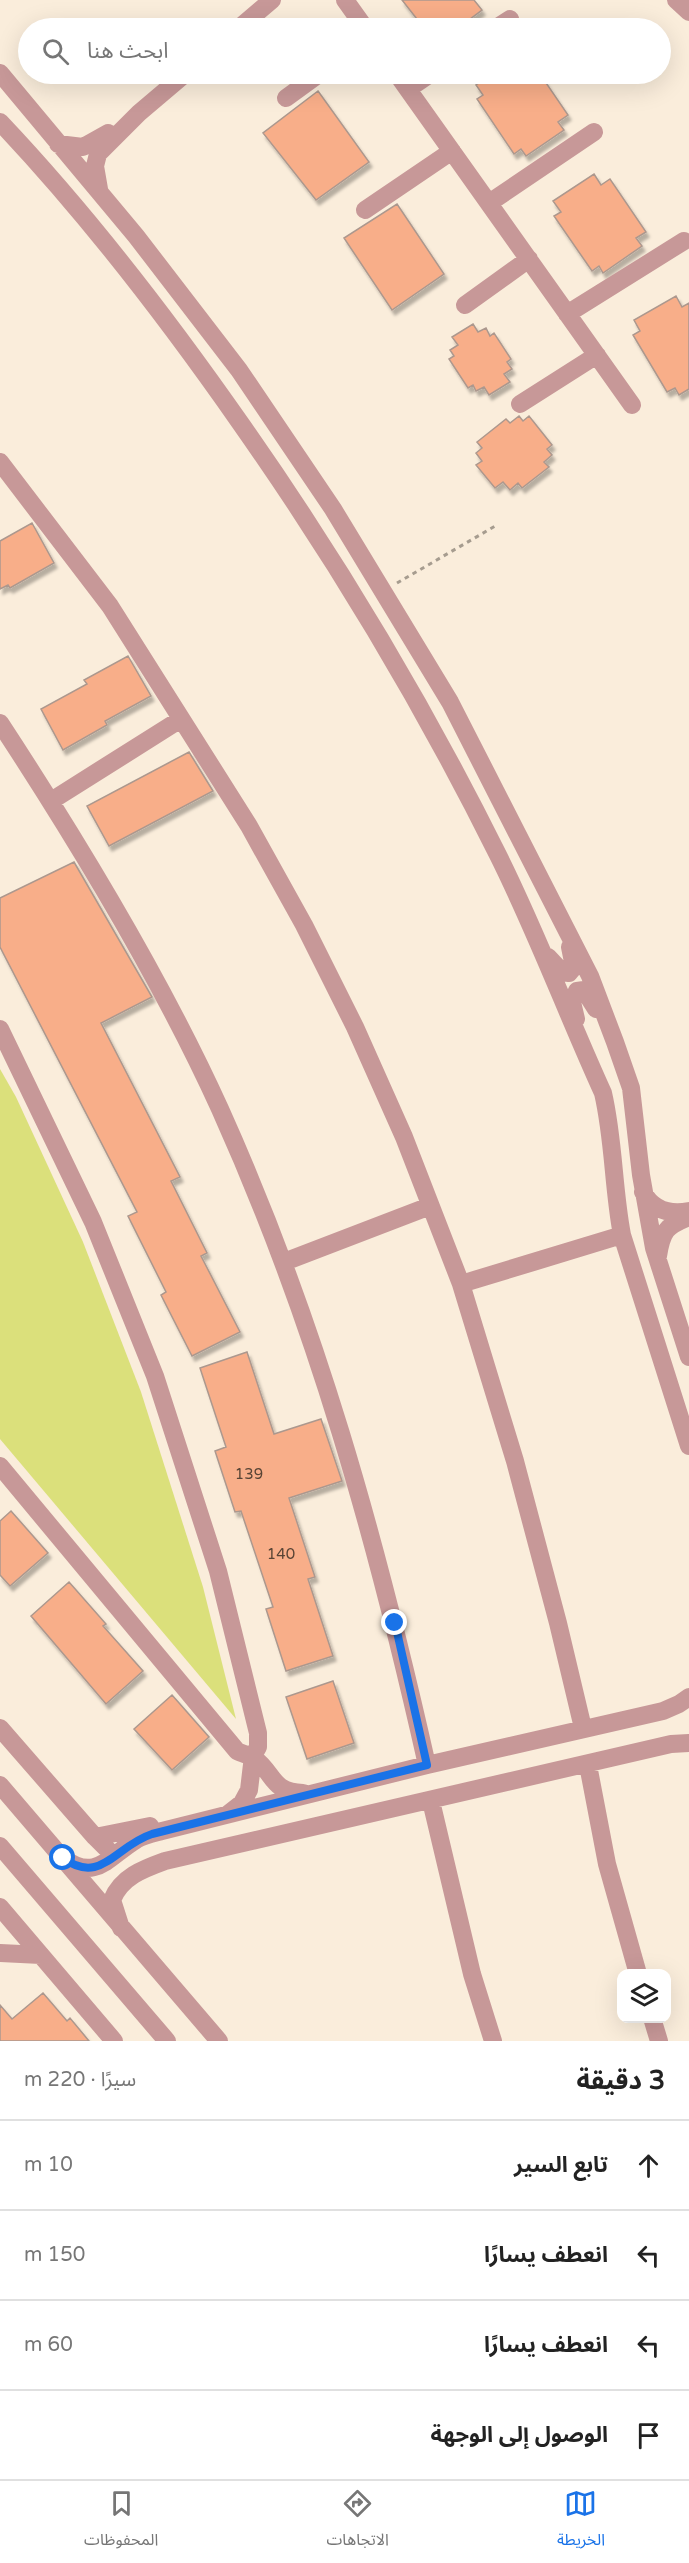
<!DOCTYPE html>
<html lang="ar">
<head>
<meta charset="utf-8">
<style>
  body { margin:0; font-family:"Varela Round","Noto Sans Arabic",sans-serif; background:#f6f6f6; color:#222; direction:rtl }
  .controls { position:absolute; right:18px; bottom:18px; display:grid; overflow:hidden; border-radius:12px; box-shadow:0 6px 24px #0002 }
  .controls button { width:54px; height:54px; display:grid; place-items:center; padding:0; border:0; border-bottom:2px solid #e0e0e0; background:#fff; color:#222; font:30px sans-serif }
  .stop { position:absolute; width:18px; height:18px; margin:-14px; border:4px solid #1a73e8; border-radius:50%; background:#fff }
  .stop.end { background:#1a73e8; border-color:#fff; box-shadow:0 2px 6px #0008 }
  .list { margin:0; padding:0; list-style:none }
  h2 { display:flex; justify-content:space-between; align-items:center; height:78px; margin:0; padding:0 24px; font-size:26px }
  h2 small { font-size:20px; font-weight:400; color:#767676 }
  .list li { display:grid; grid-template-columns:39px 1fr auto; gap:18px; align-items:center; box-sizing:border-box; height:90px; padding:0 24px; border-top:2px solid #e0e0e0 }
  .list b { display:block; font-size:22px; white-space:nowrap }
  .list em { font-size:20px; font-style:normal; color:#767676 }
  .icon { flex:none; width:33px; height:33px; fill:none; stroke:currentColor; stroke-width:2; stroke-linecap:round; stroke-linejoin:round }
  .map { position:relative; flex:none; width:689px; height:2041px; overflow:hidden; direction:ltr }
  .search { position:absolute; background:#fff; box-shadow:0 6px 24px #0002; left:18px; right:18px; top:18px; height:66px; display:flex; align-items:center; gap:15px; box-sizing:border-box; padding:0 21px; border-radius:33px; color:#767676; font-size:22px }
  .sheet { height:438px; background:#fff }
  nav { display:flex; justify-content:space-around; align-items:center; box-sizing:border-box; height:84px; border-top:2px solid #e0e0e0; background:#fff; font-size:16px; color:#767676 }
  nav a { display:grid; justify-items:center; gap:3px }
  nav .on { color:#1a73e8 }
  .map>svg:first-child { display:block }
</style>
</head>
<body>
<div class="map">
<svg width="689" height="2041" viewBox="0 0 689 2041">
  <defs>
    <filter id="shadow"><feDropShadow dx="3" dy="5" stdDeviation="1.5" flood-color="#0004"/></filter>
  </defs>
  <rect width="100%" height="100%" fill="#faeddb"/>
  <path fill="#dbe07b" d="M0 1069 16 1097 83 1242 141 1392 203 1587 236 1719 0 1439Z"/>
  <path fill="#f8ae89" stroke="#ac988e" stroke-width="1.5" filter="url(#shadow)" d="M402 0H474L482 10 458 28H424Z
    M492 74H540L568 115 558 122 564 130 526 156 521 149 514 154 477 99 483 95 476 85Z
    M318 91 369 162 316 200 263 133Z
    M594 174 601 185 610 179 646 232 636 238 642 246 603 273 599 266 592 271 554 216 561 212 553 201Z
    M397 204 444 274 392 310 344 238Z
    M676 296 682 307 689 303V389L679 395 675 388 667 392 633 335 640 331 634 320Z
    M473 324 478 332 486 328 490 336 494 333 511 359 507 362 512 369 504 374 510 382 489 395 484 387 476 391 473 385 468 388 449 359 454 356 450 350 458 345 452 337Z
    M519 416 523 421 529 416 552 445 547 449 552 455 544 462 549 467 522 488 518 483 510 490 503 482 495 488 476 465 482 461 476 453 482 448 477 442 506 419 510 423Z
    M32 523 54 563 10 588 8 585 0 589V541Z
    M128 656 151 696 105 721 107 725 63 750 41 709 87 684 84 680Z
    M189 752 213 791 109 846 87 806Z
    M74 862 152 997 101 1023 180 1177 171 1181 207 1253 201 1256 240 1332 192 1356 161 1295 166 1292 128 1216 137 1212 0 947V898Z
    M247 1352 274 1434 321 1419 342 1481 289 1498 315 1577 308 1579 333 1656 286 1671 266 1609 273 1607 241 1511 235 1512 215 1451 226 1447 200 1368Z
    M11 1511 48 1553 10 1586 0 1575V1521Z
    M69 1582 106 1624 103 1626 143 1671 106 1704 31 1616Z
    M333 1681 354 1743 307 1759 286 1697Z
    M172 1695 209 1737 172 1770 134 1729Z
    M43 1993 67 2021 70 2018 89 2041H0V2005L12 2019Z"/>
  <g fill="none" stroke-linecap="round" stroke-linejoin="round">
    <path stroke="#a69c8f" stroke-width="3" stroke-dasharray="4.5 4.5" stroke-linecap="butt" d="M397 583 497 525"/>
    <path stroke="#c79898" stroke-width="18" d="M345 0 365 28
      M676 0 689 12
      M239 28 272 0
      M496 28 510 19
      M0 73 136 236 239 370 333 509 450 702 590 976 615 1042 631 1088 641 1175 654 1248 689 1357
      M397 74 632 405
      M408 89 430 74
      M286 98 319 74
      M0 122C89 216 167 318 241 424 338 562 423 704 498 855 537 933 567 1014 603 1093 614 1140 613 1188 622 1235L689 1446
      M58 144 83 147 108 133
      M99 189 95 166 98 154 139 113 185 74
      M489 203 594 132
      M365 210 452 151
      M465 305 529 259
      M567 314 684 241
      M520 404 597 355
      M0 462 110 606 249 826 304 925 355 1027 404 1137 461 1284 515 1461 558 1623 583 1728
      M0 723C80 845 160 977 220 1109 316 1322 376 1538 427 1765
      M51 801 181 719
      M548 957 562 972 569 973 574 967 570 947
      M576 1019 572 1002 577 991 584 990 596 1009
      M0 1029 93 1222 155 1376 218 1571 258 1733V1747L253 1756 249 1790 242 1803 228 1814
      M643 1192C653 1210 669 1215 689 1211
      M658 1256C662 1231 666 1226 689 1217
      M284 1262 430 1206
      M461 1284 622 1235
      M0 1466 237 1751C242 1754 250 1755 254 1758 275 1774 271 1792 303 1793
      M0 1728 95 1837 114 1856
      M588 1765 607 1864 638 1974
      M0 1785 219 2041
      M431 1801 472 1974 493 2041
      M95 1837 150 1826
      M0 1846 167 2041
      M63 1858C96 1882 108 1857 136 1840 143 1835 154 1833 162 1831L427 1765 663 1711 679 1704 689 1697
      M0 1907 114 2041
      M121 1928 112 1900C121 1877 143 1869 165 1861L671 1744 689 1743
      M0 1953 41 1955
      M652 2018 659 2041"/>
  </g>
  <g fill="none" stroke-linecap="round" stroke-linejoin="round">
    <path stroke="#1a73e8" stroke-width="8" d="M63 1858C101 1886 115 1846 152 1834L427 1765 395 1623"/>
  </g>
  <g text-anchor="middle" stroke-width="5" stroke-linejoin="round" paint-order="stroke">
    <g font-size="15" fill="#594435">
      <text x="249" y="1479">139</text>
      <text x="281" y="1559">140</text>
    </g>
  </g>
</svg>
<div class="controls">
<button><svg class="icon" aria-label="layers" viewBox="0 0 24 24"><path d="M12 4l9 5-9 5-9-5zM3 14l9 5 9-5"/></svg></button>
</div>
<div class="stop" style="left:63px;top:1858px"></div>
<div class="stop end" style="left:395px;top:1623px"></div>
<div class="search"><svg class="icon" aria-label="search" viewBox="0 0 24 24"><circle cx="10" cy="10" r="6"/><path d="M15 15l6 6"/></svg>ابحث هنا</div>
</div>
<section class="sheet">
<h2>3 دقيقة<small>سيرًا · 220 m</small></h2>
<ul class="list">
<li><svg class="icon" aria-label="ahead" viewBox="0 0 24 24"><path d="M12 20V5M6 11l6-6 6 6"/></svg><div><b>تابع السير</b></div><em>10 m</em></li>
<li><svg class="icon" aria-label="left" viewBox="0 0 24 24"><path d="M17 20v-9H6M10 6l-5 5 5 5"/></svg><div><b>انعطف يسارًا</b></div><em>150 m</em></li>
<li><svg class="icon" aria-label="left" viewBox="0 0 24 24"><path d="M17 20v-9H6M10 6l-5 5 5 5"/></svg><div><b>انعطف يسارًا</b></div><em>60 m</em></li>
<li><svg class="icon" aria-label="arrive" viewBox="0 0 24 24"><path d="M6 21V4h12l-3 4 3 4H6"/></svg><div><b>الوصول إلى الوجهة</b></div></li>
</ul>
</section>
<nav>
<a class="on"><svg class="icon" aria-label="map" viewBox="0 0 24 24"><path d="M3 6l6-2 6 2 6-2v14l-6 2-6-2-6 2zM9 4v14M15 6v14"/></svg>الخريطة</a>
<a><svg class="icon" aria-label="directions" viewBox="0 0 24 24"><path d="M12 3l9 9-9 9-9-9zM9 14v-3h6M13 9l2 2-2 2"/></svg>الاتجاهات</a>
<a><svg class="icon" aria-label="saved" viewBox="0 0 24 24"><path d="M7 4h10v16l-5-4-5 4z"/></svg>المحفوظات</a>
</nav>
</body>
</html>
